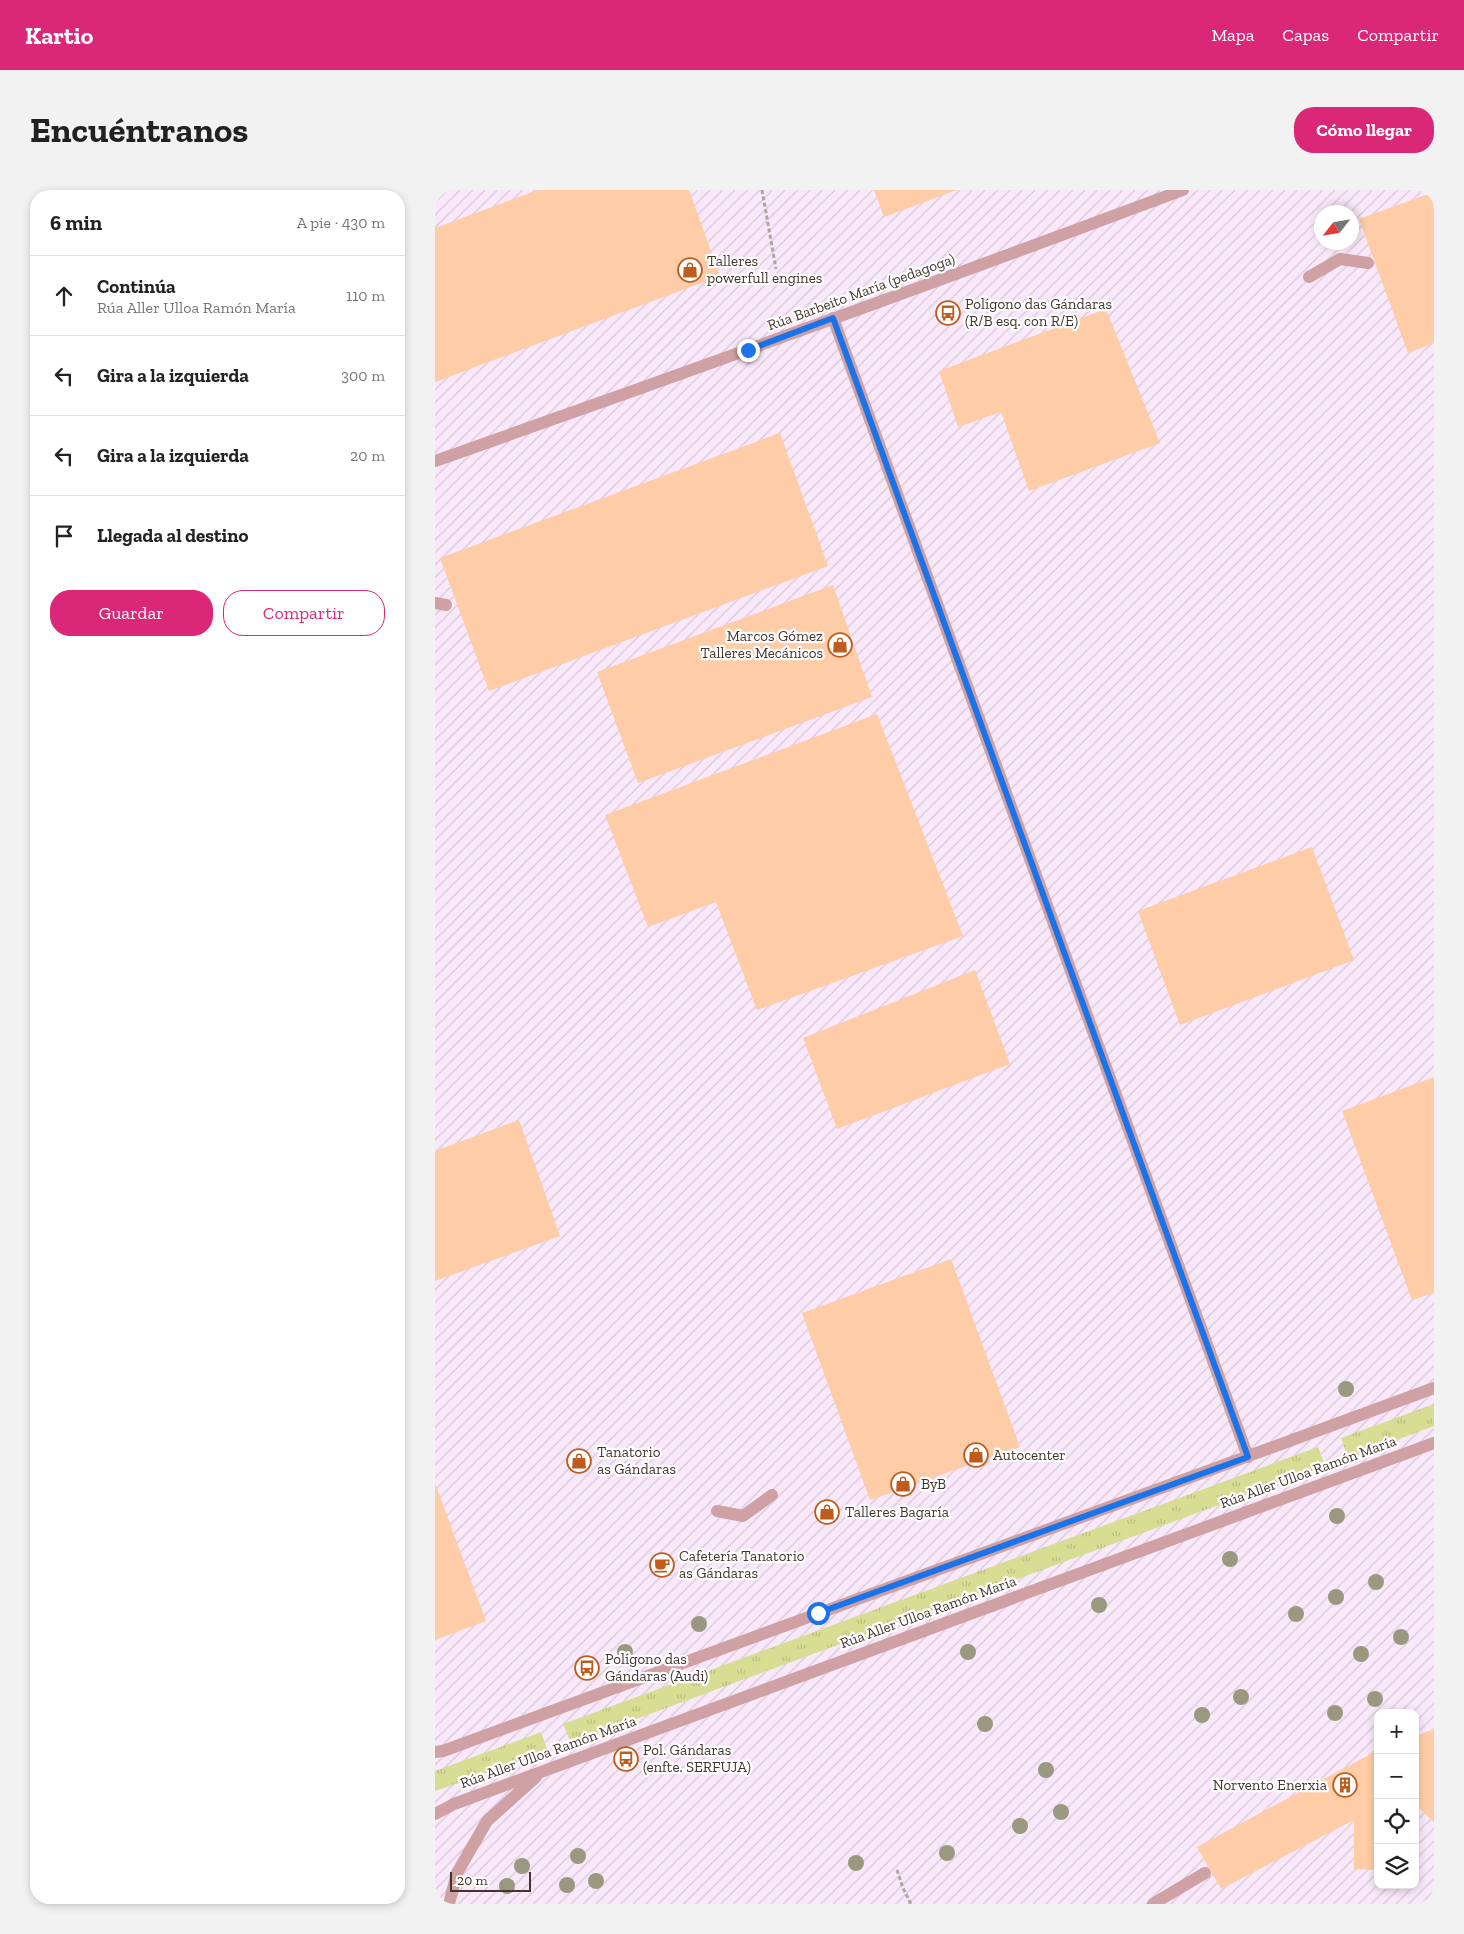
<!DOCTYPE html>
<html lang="es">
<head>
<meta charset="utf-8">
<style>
  body { margin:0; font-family:"Zilla Slab",serif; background:#f2f2f2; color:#222 }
  .controls { position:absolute; right:15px; bottom:15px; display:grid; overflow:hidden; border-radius:10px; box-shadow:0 2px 8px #0003 }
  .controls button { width:45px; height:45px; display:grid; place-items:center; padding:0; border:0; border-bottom:1px solid #e0e0e0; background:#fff; color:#222; font:25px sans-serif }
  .compass { position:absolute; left:879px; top:15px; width:45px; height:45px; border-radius:50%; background:#fff; box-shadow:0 2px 8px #0003; rotate:239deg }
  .scale { position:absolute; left:15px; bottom:12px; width:81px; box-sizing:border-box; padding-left:5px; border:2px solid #43342d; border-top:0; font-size:14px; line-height:18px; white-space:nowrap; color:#43342d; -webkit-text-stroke:4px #fff; paint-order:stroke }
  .stop { position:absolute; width:15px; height:15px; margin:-11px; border:4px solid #1a73e8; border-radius:50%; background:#fff }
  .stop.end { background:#1a73e8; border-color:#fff; box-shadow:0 1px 5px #0008 }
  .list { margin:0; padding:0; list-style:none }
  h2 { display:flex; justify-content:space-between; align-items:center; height:65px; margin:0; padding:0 20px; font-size:21px }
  h2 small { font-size:16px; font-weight:400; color:#767676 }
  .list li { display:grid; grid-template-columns:32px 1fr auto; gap:15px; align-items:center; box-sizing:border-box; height:80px; padding:0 20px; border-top:1px solid #e0e0e0 }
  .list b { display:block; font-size:19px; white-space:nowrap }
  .list p { margin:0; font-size:16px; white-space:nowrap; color:#767676 }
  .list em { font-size:16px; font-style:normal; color:#767676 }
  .actions { display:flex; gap:10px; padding:15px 20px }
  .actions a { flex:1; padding:11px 0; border:1px solid #db2777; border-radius:20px; text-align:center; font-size:18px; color:#db2777 }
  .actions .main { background:#db2777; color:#fff }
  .icon { flex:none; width:28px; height:28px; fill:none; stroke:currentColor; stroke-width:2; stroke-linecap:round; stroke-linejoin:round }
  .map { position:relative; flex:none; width:999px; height:1714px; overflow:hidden; border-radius:20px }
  header { display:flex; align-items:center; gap:30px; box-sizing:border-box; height:70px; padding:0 25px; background:#db2777; color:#fff }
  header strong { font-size:24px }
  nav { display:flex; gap:28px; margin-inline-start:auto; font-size:18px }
  .intro { display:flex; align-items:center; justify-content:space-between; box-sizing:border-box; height:120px; padding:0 30px }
  h1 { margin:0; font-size:35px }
  .button { padding:12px 22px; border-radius:20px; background:#db2777; color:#fff; font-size:18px; font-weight:700 }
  main { display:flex; gap:30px; padding:0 30px }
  aside { flex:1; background:#fff; border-radius:20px; box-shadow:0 2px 8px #0003 }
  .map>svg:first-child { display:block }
</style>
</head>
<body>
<header>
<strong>Kartio</strong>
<nav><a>Mapa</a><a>Capas</a><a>Compartir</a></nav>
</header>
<div class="intro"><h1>Encuéntranos</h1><a class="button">Cómo llegar</a></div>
<main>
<aside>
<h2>6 min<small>A pie · 430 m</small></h2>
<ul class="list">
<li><svg class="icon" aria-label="ahead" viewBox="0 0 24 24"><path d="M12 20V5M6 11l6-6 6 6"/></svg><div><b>Continúa</b><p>Rúa Aller Ulloa Ramón María</p></div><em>110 m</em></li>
<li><svg class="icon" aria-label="left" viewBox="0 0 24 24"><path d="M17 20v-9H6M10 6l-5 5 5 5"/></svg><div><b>Gira a la izquierda</b></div><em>300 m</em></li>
<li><svg class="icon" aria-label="left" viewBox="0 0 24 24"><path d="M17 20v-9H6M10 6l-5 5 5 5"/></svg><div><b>Gira a la izquierda</b></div><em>20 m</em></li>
<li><svg class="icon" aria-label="arrive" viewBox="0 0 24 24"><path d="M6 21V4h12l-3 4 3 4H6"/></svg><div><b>Llegada al destino</b></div></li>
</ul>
<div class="actions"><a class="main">Guardar</a><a>Compartir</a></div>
</aside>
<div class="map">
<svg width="999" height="1714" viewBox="0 0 999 1714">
  <defs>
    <pattern id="industrial-furrows" width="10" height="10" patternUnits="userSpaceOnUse" patternTransform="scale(1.25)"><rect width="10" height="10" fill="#f9e8fa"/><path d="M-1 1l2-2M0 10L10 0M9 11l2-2" fill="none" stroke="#d7c8d7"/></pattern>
    <pattern id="grass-tufts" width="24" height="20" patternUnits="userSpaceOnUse" patternTransform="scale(1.25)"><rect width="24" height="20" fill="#d7dd93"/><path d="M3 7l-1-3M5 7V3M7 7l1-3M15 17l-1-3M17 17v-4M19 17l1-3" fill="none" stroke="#babe7f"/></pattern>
  </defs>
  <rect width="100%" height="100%" fill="#fff7f3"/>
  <path fill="url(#industrial-furrows)" fill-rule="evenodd" d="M0 0H999V1714H0ZM886 22H916V52H886ZM943 1523H980V1695H943Z"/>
  <path fill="url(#grass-tufts)" d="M999 1214V1236L913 1268 906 1248Z
    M883 1257 890 1276 136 1553 128 1534Z
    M106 1542 113 1562 0 1601V1581Z"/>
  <path fill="#fecca7" d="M103 0H254L285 86 0 192V38Z
    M439 0H522L449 27Z
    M999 2V153L973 163 924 29Z
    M671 119 725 253 594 301 566 222 523 237 504 181Z
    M345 243 393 376 54 501 5 368Z
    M398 395 437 507 203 593 162 482Z
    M442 524 528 746 322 820 281 712 213 737 170 625Z
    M877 657 919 770 745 835 703 721Z
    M540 780 575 874 402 939 368 848Z
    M999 887V1103L977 1110 907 921Z
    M84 930 125 1046 0 1091V961Z
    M516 1069 585 1257 435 1310 367 1123Z
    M0 1293 51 1431 0 1450Z
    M999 1539V1632L980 1614V1546Z
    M943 1560V1680L919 1679V1630L786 1699 762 1657Z"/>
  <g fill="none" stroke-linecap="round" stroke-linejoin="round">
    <path stroke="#b0a59f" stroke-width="3" stroke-dasharray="4 2.5" stroke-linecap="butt" d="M327 0 341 79
      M462 1680 468 1698 476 1714"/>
    <path stroke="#cfa0a4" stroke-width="12" d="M874 87 905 69 933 73
      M398 128 813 1267
      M0 271C250 183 499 93 748 0
      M0 413 11 415
      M282 1321 308 1326 337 1305
      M0 1562 8 1561 999 1198
      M0 1624 19 1614 999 1253
      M14 1714 22 1683 52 1631 101 1587
      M718 1714 770 1683"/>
  </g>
  <g fill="#9a987f">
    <circle cx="911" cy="1199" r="8"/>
    <circle cx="902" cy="1326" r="8"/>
    <circle cx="795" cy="1369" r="8"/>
    <circle cx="941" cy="1392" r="8"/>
    <circle cx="901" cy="1407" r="8"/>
    <circle cx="664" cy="1415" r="8"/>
    <circle cx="861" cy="1424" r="8"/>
    <circle cx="264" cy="1434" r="8"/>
    <circle cx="966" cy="1447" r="8"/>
    <circle cx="190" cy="1462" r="8"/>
    <circle cx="533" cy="1462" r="8"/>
    <circle cx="926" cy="1464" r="8"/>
    <circle cx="806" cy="1507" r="8"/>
    <circle cx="940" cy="1509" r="8"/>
    <circle cx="900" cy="1523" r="8"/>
    <circle cx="767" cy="1525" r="8"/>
    <circle cx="550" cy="1534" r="8"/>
    <circle cx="611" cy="1580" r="8"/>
    <circle cx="626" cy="1622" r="8"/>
    <circle cx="585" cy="1636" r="8"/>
    <circle cx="512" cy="1663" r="8"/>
    <circle cx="143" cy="1666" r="8"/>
    <circle cx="421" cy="1673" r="8"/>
    <circle cx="87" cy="1676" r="8"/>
    <circle cx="161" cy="1691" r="8"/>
    <circle cx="132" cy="1695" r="8"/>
    <circle cx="72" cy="1696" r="8"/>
  </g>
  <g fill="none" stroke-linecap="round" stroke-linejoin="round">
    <path stroke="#1a73e8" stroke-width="6" d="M313 160 398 128 813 1267 383 1423"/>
  </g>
  <defs>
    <g id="shop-ring" transform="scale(1.25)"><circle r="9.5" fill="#fff" stroke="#be5c1e" stroke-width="1.5"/><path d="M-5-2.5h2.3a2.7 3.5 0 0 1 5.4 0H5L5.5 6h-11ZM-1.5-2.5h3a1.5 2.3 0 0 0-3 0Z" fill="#be5c1e"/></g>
    <g id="bus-ring" transform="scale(1.25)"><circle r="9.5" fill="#fff" stroke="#be5c1e" stroke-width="1.5"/><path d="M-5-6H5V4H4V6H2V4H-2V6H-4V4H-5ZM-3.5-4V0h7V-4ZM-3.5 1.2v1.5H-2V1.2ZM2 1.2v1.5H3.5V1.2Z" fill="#be5c1e"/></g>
    <g id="cafe-ring" transform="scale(1.25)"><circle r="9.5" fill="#fff" stroke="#be5c1e" stroke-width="1.5"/><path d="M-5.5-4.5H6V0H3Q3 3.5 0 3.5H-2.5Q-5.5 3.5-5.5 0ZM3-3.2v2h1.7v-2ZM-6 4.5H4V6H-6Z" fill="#be5c1e"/></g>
    <g id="building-ring" transform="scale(1.25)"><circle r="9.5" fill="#fff" stroke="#be5c1e" stroke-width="1.5"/><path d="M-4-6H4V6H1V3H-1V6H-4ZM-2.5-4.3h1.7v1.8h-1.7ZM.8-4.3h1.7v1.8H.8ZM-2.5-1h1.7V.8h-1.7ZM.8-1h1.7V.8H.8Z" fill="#be5c1e"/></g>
  </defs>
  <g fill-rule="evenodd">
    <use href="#shop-ring" x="255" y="80"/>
    <use href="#bus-ring" x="513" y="123"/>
    <use href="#shop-ring" x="405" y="455"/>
    <use href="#shop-ring" x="541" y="1265"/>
    <use href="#shop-ring" x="144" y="1271"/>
    <use href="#shop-ring" x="468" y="1294"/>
    <use href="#shop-ring" x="392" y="1322"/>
    <use href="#cafe-ring" x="227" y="1375"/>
    <use href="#bus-ring" x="152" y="1478"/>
    <use href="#bus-ring" x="191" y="1569"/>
    <use href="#building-ring" x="910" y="1595"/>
  </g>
  <g text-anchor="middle" stroke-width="4.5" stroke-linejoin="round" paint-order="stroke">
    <g font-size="15" fill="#43342d" stroke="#fff" text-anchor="start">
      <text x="272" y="76">Talleres<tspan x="272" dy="17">powerfull engines</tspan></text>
      <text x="530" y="119">Polígono das Gándaras<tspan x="530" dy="17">(R/B esq. con R/E)</tspan></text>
      <text x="388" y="451" text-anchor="end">Marcos Gómez<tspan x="388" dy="17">Talleres Mecánicos</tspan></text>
      <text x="162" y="1267">Tanatorio<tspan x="162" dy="17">as Gándaras</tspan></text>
      <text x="558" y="1270">Autocenter</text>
      <text x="486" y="1299">ByB</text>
      <text x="410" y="1327">Talleres Bagaría</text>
      <text x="244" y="1371">Cafetería Tanatorio<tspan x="244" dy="17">as Gándaras</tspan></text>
      <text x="170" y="1474">Polígono das<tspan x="170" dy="17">Gándaras (Audi)</tspan></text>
      <text x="208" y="1565">Pol. Gándaras<tspan x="208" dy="17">(enfte. SERFUJA)</tspan></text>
      <text x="892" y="1600" text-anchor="end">Norvento Enerxia</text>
    </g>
    <g font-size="15" fill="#43342d" stroke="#fff">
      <text transform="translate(426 102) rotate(-20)" y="5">Rúa Barbeito María (pedagoga)</text>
      <text transform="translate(873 1282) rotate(-20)" y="5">Rúa Aller Ulloa Ramón María</text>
      <text transform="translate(493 1422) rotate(-20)" y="5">Rúa Aller Ulloa Ramón María</text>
      <text transform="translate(113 1562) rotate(-20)" y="5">Rúa Aller Ulloa Ramón María</text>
    </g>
  </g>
</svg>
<div class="controls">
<button>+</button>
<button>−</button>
<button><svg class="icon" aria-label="locate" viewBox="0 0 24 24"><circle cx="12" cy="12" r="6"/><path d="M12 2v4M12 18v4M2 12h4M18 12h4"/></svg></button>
<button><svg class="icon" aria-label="layers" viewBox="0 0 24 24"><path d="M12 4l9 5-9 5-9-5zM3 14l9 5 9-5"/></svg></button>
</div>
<svg class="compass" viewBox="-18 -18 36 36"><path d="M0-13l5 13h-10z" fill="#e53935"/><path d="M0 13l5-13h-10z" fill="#767676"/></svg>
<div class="scale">20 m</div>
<div class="stop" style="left:383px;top:1423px"></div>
<div class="stop end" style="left:313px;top:160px"></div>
</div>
</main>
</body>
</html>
